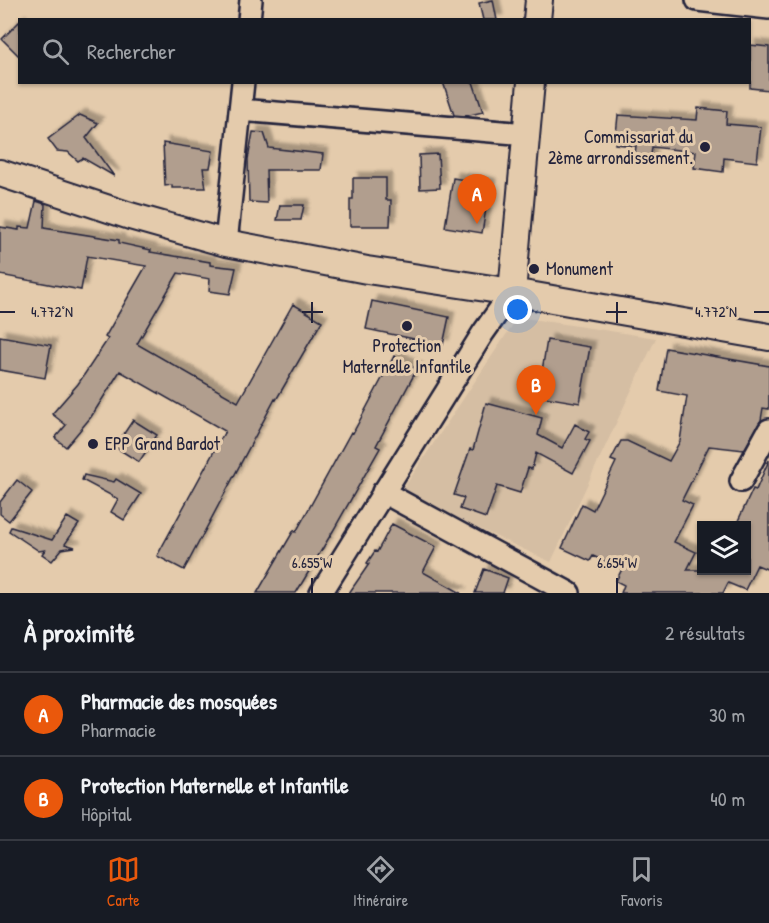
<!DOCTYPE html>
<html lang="fr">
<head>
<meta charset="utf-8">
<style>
  body { margin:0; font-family:"Patrick Hand",sans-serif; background:#242831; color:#f1f3f6 }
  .controls { position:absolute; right:18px; bottom:18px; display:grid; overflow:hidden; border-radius:0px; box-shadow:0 2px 4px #0004 }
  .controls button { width:54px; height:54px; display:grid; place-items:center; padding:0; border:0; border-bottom:2px solid #363941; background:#171b24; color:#f1f3f6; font:30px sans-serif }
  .you { position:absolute; left:518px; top:310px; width:21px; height:21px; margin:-15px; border:4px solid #fff; border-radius:50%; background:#1a73e8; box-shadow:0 0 0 9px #1a73e833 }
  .badge { display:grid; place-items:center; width:39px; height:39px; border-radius:50%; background:#ea580c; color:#fff; font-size:20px; font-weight:700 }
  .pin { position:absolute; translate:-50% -50px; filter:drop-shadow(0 2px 3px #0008) }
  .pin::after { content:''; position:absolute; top:32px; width:21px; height:18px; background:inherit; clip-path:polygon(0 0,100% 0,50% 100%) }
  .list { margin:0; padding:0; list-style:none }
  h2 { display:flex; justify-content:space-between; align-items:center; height:78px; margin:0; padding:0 24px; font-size:26px }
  h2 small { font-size:20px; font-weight:400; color:#9ea1a6 }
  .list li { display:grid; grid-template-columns:39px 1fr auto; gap:18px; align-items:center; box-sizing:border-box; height:84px; padding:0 24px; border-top:2px solid #363941 }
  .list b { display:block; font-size:22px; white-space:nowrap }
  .list p { margin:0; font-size:20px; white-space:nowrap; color:#9ea1a6 }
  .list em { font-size:20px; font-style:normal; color:#9ea1a6 }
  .icon { flex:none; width:33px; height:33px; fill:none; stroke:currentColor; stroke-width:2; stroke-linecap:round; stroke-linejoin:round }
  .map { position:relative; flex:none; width:769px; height:593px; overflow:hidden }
  .search { position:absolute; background:#171b24; box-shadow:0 2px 4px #0004; left:18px; right:18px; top:18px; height:66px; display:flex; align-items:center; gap:15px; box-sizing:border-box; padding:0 21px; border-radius:0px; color:#9ea1a6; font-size:22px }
  .sheet { height:246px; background:#171b24 }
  nav { display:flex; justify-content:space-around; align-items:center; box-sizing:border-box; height:84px; border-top:2px solid #363941; background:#171b24; font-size:16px; color:#9ea1a6 }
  nav a { display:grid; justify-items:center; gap:3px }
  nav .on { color:#ea580c }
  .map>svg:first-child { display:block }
</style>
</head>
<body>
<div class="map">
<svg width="769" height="593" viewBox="0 0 769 593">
  <defs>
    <filter id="shadow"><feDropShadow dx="5.5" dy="-5.5" stdDeviation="1.5" flood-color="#0004"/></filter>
  </defs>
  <rect width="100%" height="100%" fill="#e4cbac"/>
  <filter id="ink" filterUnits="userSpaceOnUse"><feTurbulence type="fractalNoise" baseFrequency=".0167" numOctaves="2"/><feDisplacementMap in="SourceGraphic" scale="12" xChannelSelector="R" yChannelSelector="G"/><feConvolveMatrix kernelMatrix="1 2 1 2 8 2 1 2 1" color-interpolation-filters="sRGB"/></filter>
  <g filter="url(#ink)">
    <path fill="#d5bea3" d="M518 317 656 338 551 562 401 492Z"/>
    <path fill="#b19e8e" stroke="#22223b" stroke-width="1.5" filter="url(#shadow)" d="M493 0 497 20H483L479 3Z
      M20 21V57L2 39Z
      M750 45 769 47V90L750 88Z
      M443 82H473L483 112 465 116 454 115Z
      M698 108 727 111 726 124 761 127 757 162 724 158 723 172 694 168 696 152 652 147 650 164 634 162 636 146 615 144 618 115 697 120Z
      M80 115 98 123 86 138 114 176 83 158 78 161 68 152 57 151 48 139Z
      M253 132 264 133 269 148 323 154 321 170H266L267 203 249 202 248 159Z
      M163 143 213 151 210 168H203L206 188H172V185L165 186Z
      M438 154 440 188 420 189 419 155Z
      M353 178H386V200H391L390 226H350V199H353Z
      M453 178 490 184 482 233 445 227Z
      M36 201 45 204 44 228 119 240V243L151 250 150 252 210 262V265L236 268 230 294 209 291 210 279 178 273 137 344 238 402 293 304 322 321 276 400 275 399 184 570 157 556 225 431 120 371 91 417 66 447 55 438 66 425 52 414 78 384 108 339 105 337 146 266 87 256 81 290 0 275V227L19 230V227L30 228Z
      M280 205H304L301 220H277Z
      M372 301 449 317 443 345 366 329Z
      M0 336 51 345 45 378 0 370Z
      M547 340 590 347 580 403 538 396Z
      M666 348 769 366V409L763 408 761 420 744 450 709 446 682 500 693 505 674 542 696 552 687 570H747V525H736L753 489 756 490 769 460V570L757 565 745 590 728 583 723 593H621L624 585 616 581 622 569 593 556 590 561 562 548 582 504 593 510 616 462 611 460 621 441H627L669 461 680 441 687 396 659 391Z
      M394 356 417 369 376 446 380 448 333 531 296 593H257L294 530 296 532 351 432 353 433Z
      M486 403 542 418 538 435 562 448 575 424 589 432 585 439 590 441 573 473 536 453 532 469 528 468 520 493 497 486 486 518 460 509 464 498 454 495 470 449 473 450Z
      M133 420 157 435 139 462 115 447Z
      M84 475 114 482 116 479 141 494 124 520 111 512 118 499 82 480Z
      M17 480 32 492 9 521 0 514V502Z
      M67 517 79 524 65 544 75 547 62 549 52 561 42 554 45 550 39 551 9 531 11 527 52 540Z
      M392 524 436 547 423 572 461 593H349L369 564 367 563 375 551 377 552Z
      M484 569 508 578 503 593H475Z"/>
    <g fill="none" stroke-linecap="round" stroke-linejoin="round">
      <g stroke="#22223b" stroke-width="26">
        <path id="minor" d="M697 0 769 8
          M249 20 251 0
          M240 110 527 134
          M226 243 243 82
          M741 481 769 430
          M383 492 569 593
          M321 593 483 333 512 292"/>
      </g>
      <g stroke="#22223b" stroke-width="30">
        <path id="tertiary" d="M537 20 539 0
          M0 173 130 216 226 243 367 270 512 292 769 337
          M512 292 531 82"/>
      </g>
      <use href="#minor" stroke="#e4cbac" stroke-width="21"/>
      <use href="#tertiary" stroke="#e4cbac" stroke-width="26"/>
    </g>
  </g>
  <path fill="none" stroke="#22223b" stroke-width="2" d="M312 302V323M617 302V323M0 312H15M302 312H323M606 312H627M754 312H769M312 578V593M617 578V593"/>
  <g fill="#22223b" stroke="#e4cbac" stroke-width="2">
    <circle cx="705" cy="147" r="6"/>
    <circle cx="534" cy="269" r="6"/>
    <circle cx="407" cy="326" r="6"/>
    <circle cx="93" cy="444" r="6"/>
  </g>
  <g text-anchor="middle" stroke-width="6" stroke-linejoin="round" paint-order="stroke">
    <g font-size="18" fill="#22223b" stroke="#e4cbac" text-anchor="start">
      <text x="693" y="143" text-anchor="end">Commissariat du<tspan x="693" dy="21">2ème arrondissement.</tspan></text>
      <text x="546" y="275">Monument</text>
      <text x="407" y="352" text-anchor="middle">Protection<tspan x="407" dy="21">Maternelle Infantile</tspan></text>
      <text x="105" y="450">EPP Grand Bardot</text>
    </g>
  </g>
  <g font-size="15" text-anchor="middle" fill="#22223b" stroke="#e4cbac" stroke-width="6" stroke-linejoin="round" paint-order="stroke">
    <text x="52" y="317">4.772°N</text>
    <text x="716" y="317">4.772°N</text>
    <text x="312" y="568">6.655°W</text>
    <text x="617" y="568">6.654°W</text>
  </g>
</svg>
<div class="controls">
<button><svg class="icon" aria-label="layers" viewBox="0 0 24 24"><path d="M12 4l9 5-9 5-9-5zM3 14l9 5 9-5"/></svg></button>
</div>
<div class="you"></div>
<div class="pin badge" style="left:477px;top:224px">A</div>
<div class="pin badge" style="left:536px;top:415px">B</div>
<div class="search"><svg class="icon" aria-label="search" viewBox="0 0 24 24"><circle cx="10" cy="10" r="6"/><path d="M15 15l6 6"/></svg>Rechercher</div>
</div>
<section class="sheet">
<h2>À proximité<small>2 résultats</small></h2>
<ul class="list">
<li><span class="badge">A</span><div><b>Pharmacie des mosquées</b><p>Pharmacie</p></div><em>30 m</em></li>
<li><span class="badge">B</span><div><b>Protection Maternelle et Infantile</b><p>Hôpital</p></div><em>40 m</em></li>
</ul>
</section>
<nav>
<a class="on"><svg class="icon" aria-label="map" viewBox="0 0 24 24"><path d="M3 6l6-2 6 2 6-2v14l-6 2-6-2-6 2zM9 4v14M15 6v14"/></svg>Carte</a>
<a><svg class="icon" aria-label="directions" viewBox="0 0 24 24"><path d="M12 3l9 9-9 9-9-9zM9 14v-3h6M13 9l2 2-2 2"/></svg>Itinéraire</a>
<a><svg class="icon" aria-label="saved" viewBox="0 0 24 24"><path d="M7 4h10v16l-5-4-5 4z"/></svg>Favoris</a>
</nav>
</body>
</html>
